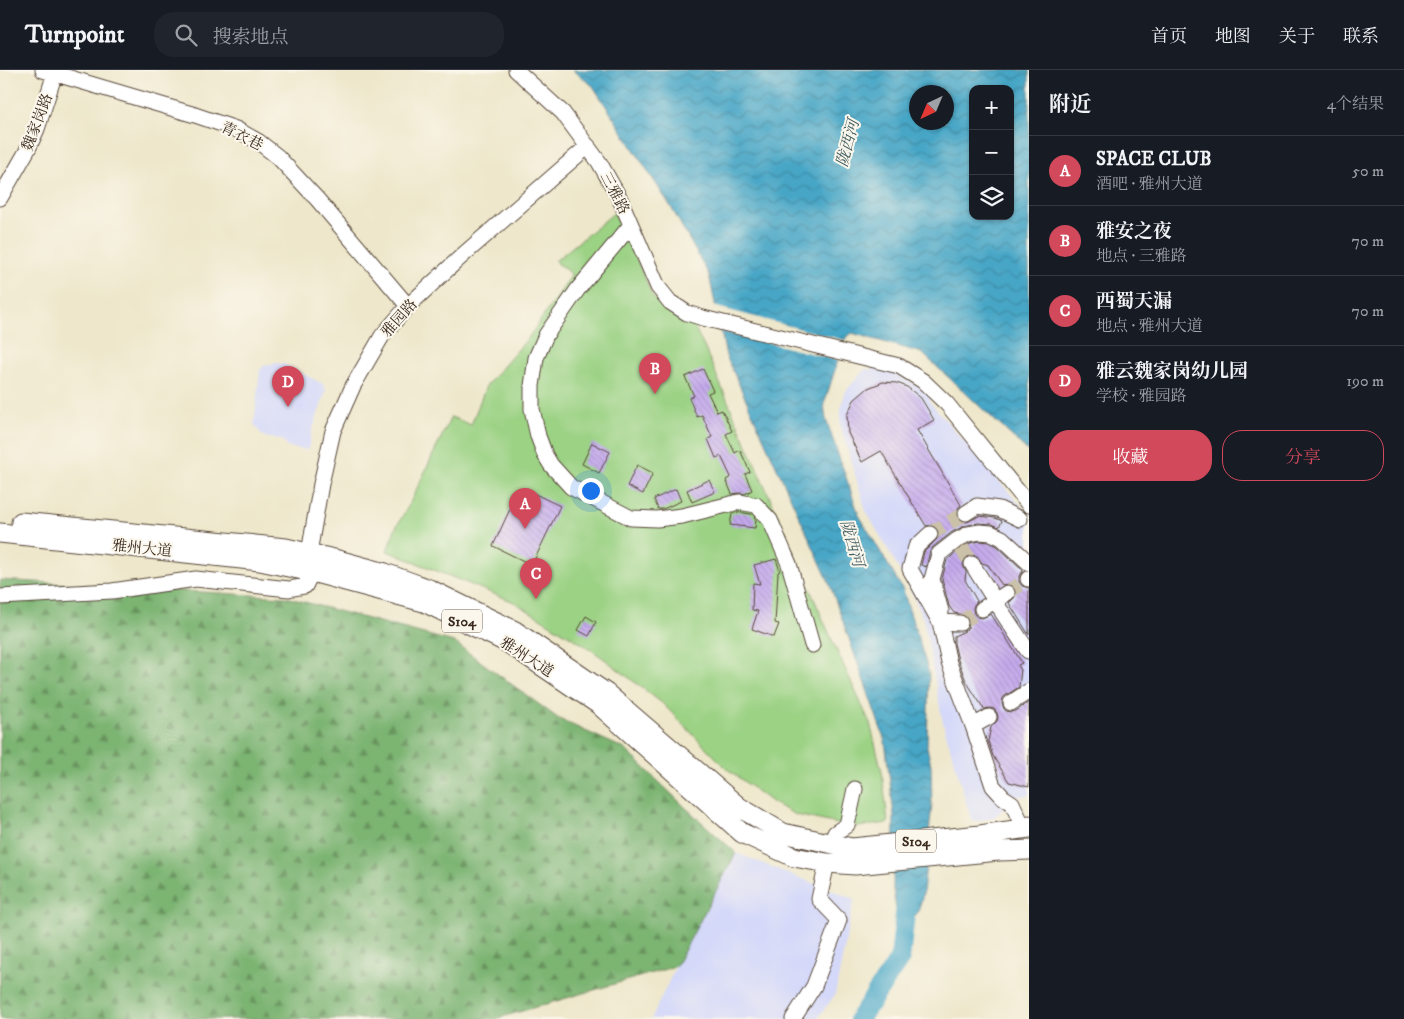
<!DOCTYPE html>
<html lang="zh">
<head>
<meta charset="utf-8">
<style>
  body { margin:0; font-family:"IM FELL DW Pica","Noto Serif SC",serif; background:#20242c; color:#f1f3f6 }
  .controls { position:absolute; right:15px; top:15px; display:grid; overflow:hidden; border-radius:10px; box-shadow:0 1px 4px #0004 }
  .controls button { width:45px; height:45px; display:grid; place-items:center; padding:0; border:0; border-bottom:1px solid #363941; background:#171b24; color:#f1f3f6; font:25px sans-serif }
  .compass { position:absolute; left:909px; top:15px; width:45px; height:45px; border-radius:50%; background:#171b24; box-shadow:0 1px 4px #0004; rotate:224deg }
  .you { position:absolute; left:590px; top:420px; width:18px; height:18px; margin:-12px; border:4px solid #fff; border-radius:50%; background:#1a73e8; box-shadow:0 0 0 8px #1a73e833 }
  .badge { display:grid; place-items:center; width:32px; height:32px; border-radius:50%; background:#d1495b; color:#fff; font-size:16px; font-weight:700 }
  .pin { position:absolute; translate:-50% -41px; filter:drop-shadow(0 1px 2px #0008) }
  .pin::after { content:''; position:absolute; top:26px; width:18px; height:15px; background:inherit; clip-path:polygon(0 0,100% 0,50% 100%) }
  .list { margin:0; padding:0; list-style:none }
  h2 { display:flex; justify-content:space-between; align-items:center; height:65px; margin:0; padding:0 20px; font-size:21px }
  h2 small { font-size:16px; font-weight:400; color:#9ea1a6 }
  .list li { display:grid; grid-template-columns:32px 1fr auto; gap:15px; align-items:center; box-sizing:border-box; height:70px; padding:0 20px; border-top:1px solid #363941 }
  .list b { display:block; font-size:19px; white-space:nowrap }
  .list p { margin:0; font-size:16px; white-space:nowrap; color:#9ea1a6 }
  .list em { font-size:16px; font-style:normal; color:#9ea1a6 }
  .actions { display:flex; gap:10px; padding:15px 20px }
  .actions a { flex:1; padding:11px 0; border:1px solid #d1495b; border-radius:20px; text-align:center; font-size:18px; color:#d1495b }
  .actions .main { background:#d1495b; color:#fff }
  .icon { flex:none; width:28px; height:28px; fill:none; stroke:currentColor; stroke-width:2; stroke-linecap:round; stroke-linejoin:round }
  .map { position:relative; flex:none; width:1029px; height:949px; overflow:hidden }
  header { display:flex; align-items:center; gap:30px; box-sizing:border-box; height:70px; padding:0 25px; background:#171b24; border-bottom:1px solid #363941 }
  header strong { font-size:24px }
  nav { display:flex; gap:28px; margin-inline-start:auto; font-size:18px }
  .search { width:350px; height:45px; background:#20242c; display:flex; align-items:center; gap:12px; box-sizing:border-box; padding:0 18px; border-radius:20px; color:#9ea1a6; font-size:19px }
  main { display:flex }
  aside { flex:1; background:#171b24 }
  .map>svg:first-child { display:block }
</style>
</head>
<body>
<header>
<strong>Turnpoint</strong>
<div class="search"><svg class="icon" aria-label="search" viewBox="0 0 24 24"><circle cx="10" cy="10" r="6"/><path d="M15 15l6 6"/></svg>搜索地点</div>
<nav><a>首页</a><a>地图</a><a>关于</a><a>联系</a></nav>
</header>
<main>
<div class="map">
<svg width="1029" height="949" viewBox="0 0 1029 949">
  <defs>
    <pattern id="forest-firs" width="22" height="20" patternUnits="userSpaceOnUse" patternTransform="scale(1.25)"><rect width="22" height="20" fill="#7cb472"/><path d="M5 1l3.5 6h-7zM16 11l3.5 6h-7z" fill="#67935d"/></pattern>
    <pattern id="water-waves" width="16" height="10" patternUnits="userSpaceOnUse" patternTransform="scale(1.25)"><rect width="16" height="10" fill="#47a6c6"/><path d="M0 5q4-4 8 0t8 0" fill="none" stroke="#3c87a0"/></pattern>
    <pattern id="building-back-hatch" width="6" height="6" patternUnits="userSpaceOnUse" patternTransform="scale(1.25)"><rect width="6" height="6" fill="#c5aaee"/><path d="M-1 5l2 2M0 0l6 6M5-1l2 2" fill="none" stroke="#a18bc0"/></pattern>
  </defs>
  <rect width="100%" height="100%" fill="#fbf7ec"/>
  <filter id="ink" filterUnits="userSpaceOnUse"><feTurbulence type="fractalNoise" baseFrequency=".02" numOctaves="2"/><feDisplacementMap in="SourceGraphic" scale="10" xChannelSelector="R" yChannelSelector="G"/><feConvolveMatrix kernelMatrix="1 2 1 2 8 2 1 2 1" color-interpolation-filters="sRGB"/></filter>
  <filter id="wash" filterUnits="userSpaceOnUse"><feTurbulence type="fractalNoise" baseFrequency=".0096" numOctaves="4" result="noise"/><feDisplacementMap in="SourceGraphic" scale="20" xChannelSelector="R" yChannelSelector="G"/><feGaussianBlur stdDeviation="1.12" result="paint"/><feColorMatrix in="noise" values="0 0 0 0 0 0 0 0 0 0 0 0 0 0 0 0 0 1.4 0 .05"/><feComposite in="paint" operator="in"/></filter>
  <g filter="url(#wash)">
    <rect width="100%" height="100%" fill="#eee7cb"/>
    <path fill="#d4d8f9" d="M276 293 284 294 323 314 326 321 312 361 308 380 286 377V374L282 370 265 367 261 364 254 354 260 299 266 295Z
      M873 295 898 303 921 317 932 327 929 331 1029 445V725L1013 727 1008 735 993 748 972 752 943 653 923 548 910 519 866 441 840 355 841 339 845 322 865 299 872 300Z
      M736 783 854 829 835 925 817 949H651L676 896Z"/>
    <path fill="url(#forest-firs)" stroke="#5c6f48" d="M0 510 286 527 454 572 559 649 625 679 686 738 736 783 676 896 495 949H0Z"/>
    <path fill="#9bd284" stroke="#6b7e51" d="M614 143 629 172 653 227 675 247 685 253 694 256 705 279 832 570 870 653 882 702 888 753 857 757 838 754 796 745 773 733 726 698 662 633 603 588 584 575 514 532 387 481 395 459 409 435 451 347 471 355 486 316 529 267 572 205 555 191Z"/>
    <path fill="url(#water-waves)" stroke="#416872" fill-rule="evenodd" d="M573 0H1029V382L922 283 852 263 845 269 824 334 826 349 859 445 903 520 929 603 927 677 931 695 932 734 923 824 918 842 906 857 896 839 893 819 894 745 885 671 829 512 726 286 709 205 671 137 593 16ZM973 19H1010V146H973ZM916 22H946V52H916Z"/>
    <path fill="#eee7cb" d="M713 236 847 271 841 291 718 260Z"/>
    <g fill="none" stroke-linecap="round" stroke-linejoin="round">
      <path stroke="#47a6c6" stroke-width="20" d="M859 949 900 888 907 827"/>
    </g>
    <g id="blocks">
      <path fill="url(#building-back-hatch)" d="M703 299 713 321 708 323 717 342 722 340 732 361 726 364 735 383 740 380 750 402 745 404 752 420 745 424 740 423 732 424 726 410 731 407 721 386 716 388 708 369 712 367 702 345 697 347 689 328 694 326 685 307Z
        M883 312 897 313 907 317 921 328 934 350 917 360 961 435 958 438 957 443 958 448 962 451 967 452 979 446 995 448 1002 451 999 457 992 454 978 453 964 456 952 462 933 477 930 481 926 497 921 495 924 482 939 467V462L937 458 932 455 926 456 881 381 862 392 848 363 847 345 854 330 868 318Z
        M592 373 610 382 599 403 582 394Z
        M637 395 653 403 643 424 627 416Z
        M709 410 715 422 692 432 687 420Z
        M676 419 681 431 663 439H658L654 429Z
        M527 420 560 436 532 495 493 476 510 439 516 442Z
        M738 442 751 444 756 449 755 458 730 455 732 444Z
        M980 471 989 472 997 476 1022 499 1023 501 1019 506V512L1022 516 1029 518V565L1009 533 1015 527 1016 522 1015 518 1012 515 1007 514 1002 515 988 495 982 493 977 486 971 485 967 486 964 490 963 495 966 502 965 510 977 531 974 535 973 539 974 544 977 547 982 548 991 544 1022 593 1018 595 1021 600 1019 617 1005 626 1003 628 1002 633 1004 639 1006 641 1011 642 1016 641 1029 632V717L1009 712 993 686 988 671 991 657 997 651 998 647 997 643 994 639 990 638 984 639 966 611 958 590 954 573V566L965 561 968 558 969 553V549L965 545 954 543 949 536 942 509 947 490 962 478 971 473Z
        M776 489 780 501 778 502 775 553 779 554 774 567 752 559 758 541 752 540 753 513 760 514 754 495Z
        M586 546 596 552 589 566 578 560Z"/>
    </g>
  </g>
  <g filter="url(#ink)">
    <use href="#blocks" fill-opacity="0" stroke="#564638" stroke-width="1"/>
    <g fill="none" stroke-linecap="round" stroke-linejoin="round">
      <path stroke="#cac1a8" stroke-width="15" stroke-dasharray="15 8" stroke-linecap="butt" d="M930 464 966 443
        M960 476 972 494
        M1007 523 1028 509
        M960 553 982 539"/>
      <g stroke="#564638" stroke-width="17">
        <path id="minor" d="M43 0 195 45 236 59 259 72 278 87 317 129 408 236
          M516 0 563 43 599 92 619 127 658 217 670 232 687 243 703 248 899 296 923 311 947 334 1029 435
          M0 128 28 79 37 59 56 0
          M631 155 578 219 546 265 536 288 532 316V339L538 366 545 385 551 395 571 417 631 448 657 449 682 446 739 432 756 435 770 450 789 494 812 575
          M966 443 977 436 999 439 1020 449
          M930 464 916 477 910 499 940 552 949 593 973 656 993 716 1003 727 1012 733 1024 759 1029 753
          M309 483 321 414 333 361 353 316 382 266 408 236 463 185 588 76
          M972 494 999 537
          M1028 509 1029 508
          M0 527 112 521 196 509 289 519 305 516 312 502
          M982 539 1007 523
          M1002 542 1028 581
          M960 553 940 552 941 541 932 509 939 484 957 470 968 464 980 462 991 463 1002 468 1029 493
          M1011 633 1029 621
          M973 656 989 647
          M831 774 835 763 847 755 855 719
          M793 949 814 916 839 850 819 829 827 793"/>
      </g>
      <g stroke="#564638" stroke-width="21">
        <path id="major" d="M21 452 286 478 334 489 385 503 429 519 515 561 606 623 739 737 783 763 852 778 980 765 1029 758
          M0 463 260 491 312 502 424 532 508 573 598 634 742 763 794 787 827 793 855 795 999 781 1029 780"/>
      </g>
      <use href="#minor" stroke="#fff" stroke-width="15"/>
      <use href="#major" stroke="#fff" stroke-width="19"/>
    </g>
  </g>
  <g text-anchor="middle" stroke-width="4" stroke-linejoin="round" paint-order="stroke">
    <g fill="#fbf7ec" stroke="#75685c" stroke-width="1">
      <rect x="442" y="539.5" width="40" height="23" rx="4"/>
      <rect x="896" y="759.5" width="40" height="23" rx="4"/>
    </g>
    <g font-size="14" font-weight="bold" fill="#3b2a1e">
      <text x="462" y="556">S104</text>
      <text x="916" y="776">S104</text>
    </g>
    <g font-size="15" fill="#3b2a1e" stroke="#fbf7ec">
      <text transform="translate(37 52) rotate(-69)" y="5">魏家岗路</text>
      <text transform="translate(242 66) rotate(27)" y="5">青衣巷</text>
      <text transform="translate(615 123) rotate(63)" y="5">三雅路</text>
      <text transform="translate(399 248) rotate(-48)" y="5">雅园路</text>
      <text transform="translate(142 478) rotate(6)" y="5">雅州大道</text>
      <text transform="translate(527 587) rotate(33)" y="5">雅州大道</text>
    </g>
    <g font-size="16" font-style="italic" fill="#405c61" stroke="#fbf7ec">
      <text transform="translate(847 73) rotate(-75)" y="6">陇西河</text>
      <text transform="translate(853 473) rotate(74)" y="6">陇西河</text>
    </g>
  </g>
</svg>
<div class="controls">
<button>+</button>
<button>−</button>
<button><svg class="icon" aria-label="layers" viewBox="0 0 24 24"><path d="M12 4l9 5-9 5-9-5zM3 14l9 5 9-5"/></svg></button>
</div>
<svg class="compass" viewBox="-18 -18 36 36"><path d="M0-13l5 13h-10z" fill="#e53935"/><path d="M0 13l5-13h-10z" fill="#9ea1a6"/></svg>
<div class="you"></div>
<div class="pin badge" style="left:525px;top:459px">A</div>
<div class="pin badge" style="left:655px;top:324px">B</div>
<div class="pin badge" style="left:536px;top:529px">C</div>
<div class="pin badge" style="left:288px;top:337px">D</div>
</div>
<aside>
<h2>附近<small>4个结果</small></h2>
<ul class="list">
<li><span class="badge">A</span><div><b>SPACE CLUB</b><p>酒吧 · 雅州大道</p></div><em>50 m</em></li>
<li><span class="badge">B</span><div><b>雅安之夜</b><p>地点 · 三雅路</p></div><em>70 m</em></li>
<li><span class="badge">C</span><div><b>西蜀天漏</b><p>地点 · 雅州大道</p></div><em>70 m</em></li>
<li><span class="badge">D</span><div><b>雅云魏家岗幼儿园</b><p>学校 · 雅园路</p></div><em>190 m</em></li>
</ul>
<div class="actions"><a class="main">收藏</a><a>分享</a></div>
</aside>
</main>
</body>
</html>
